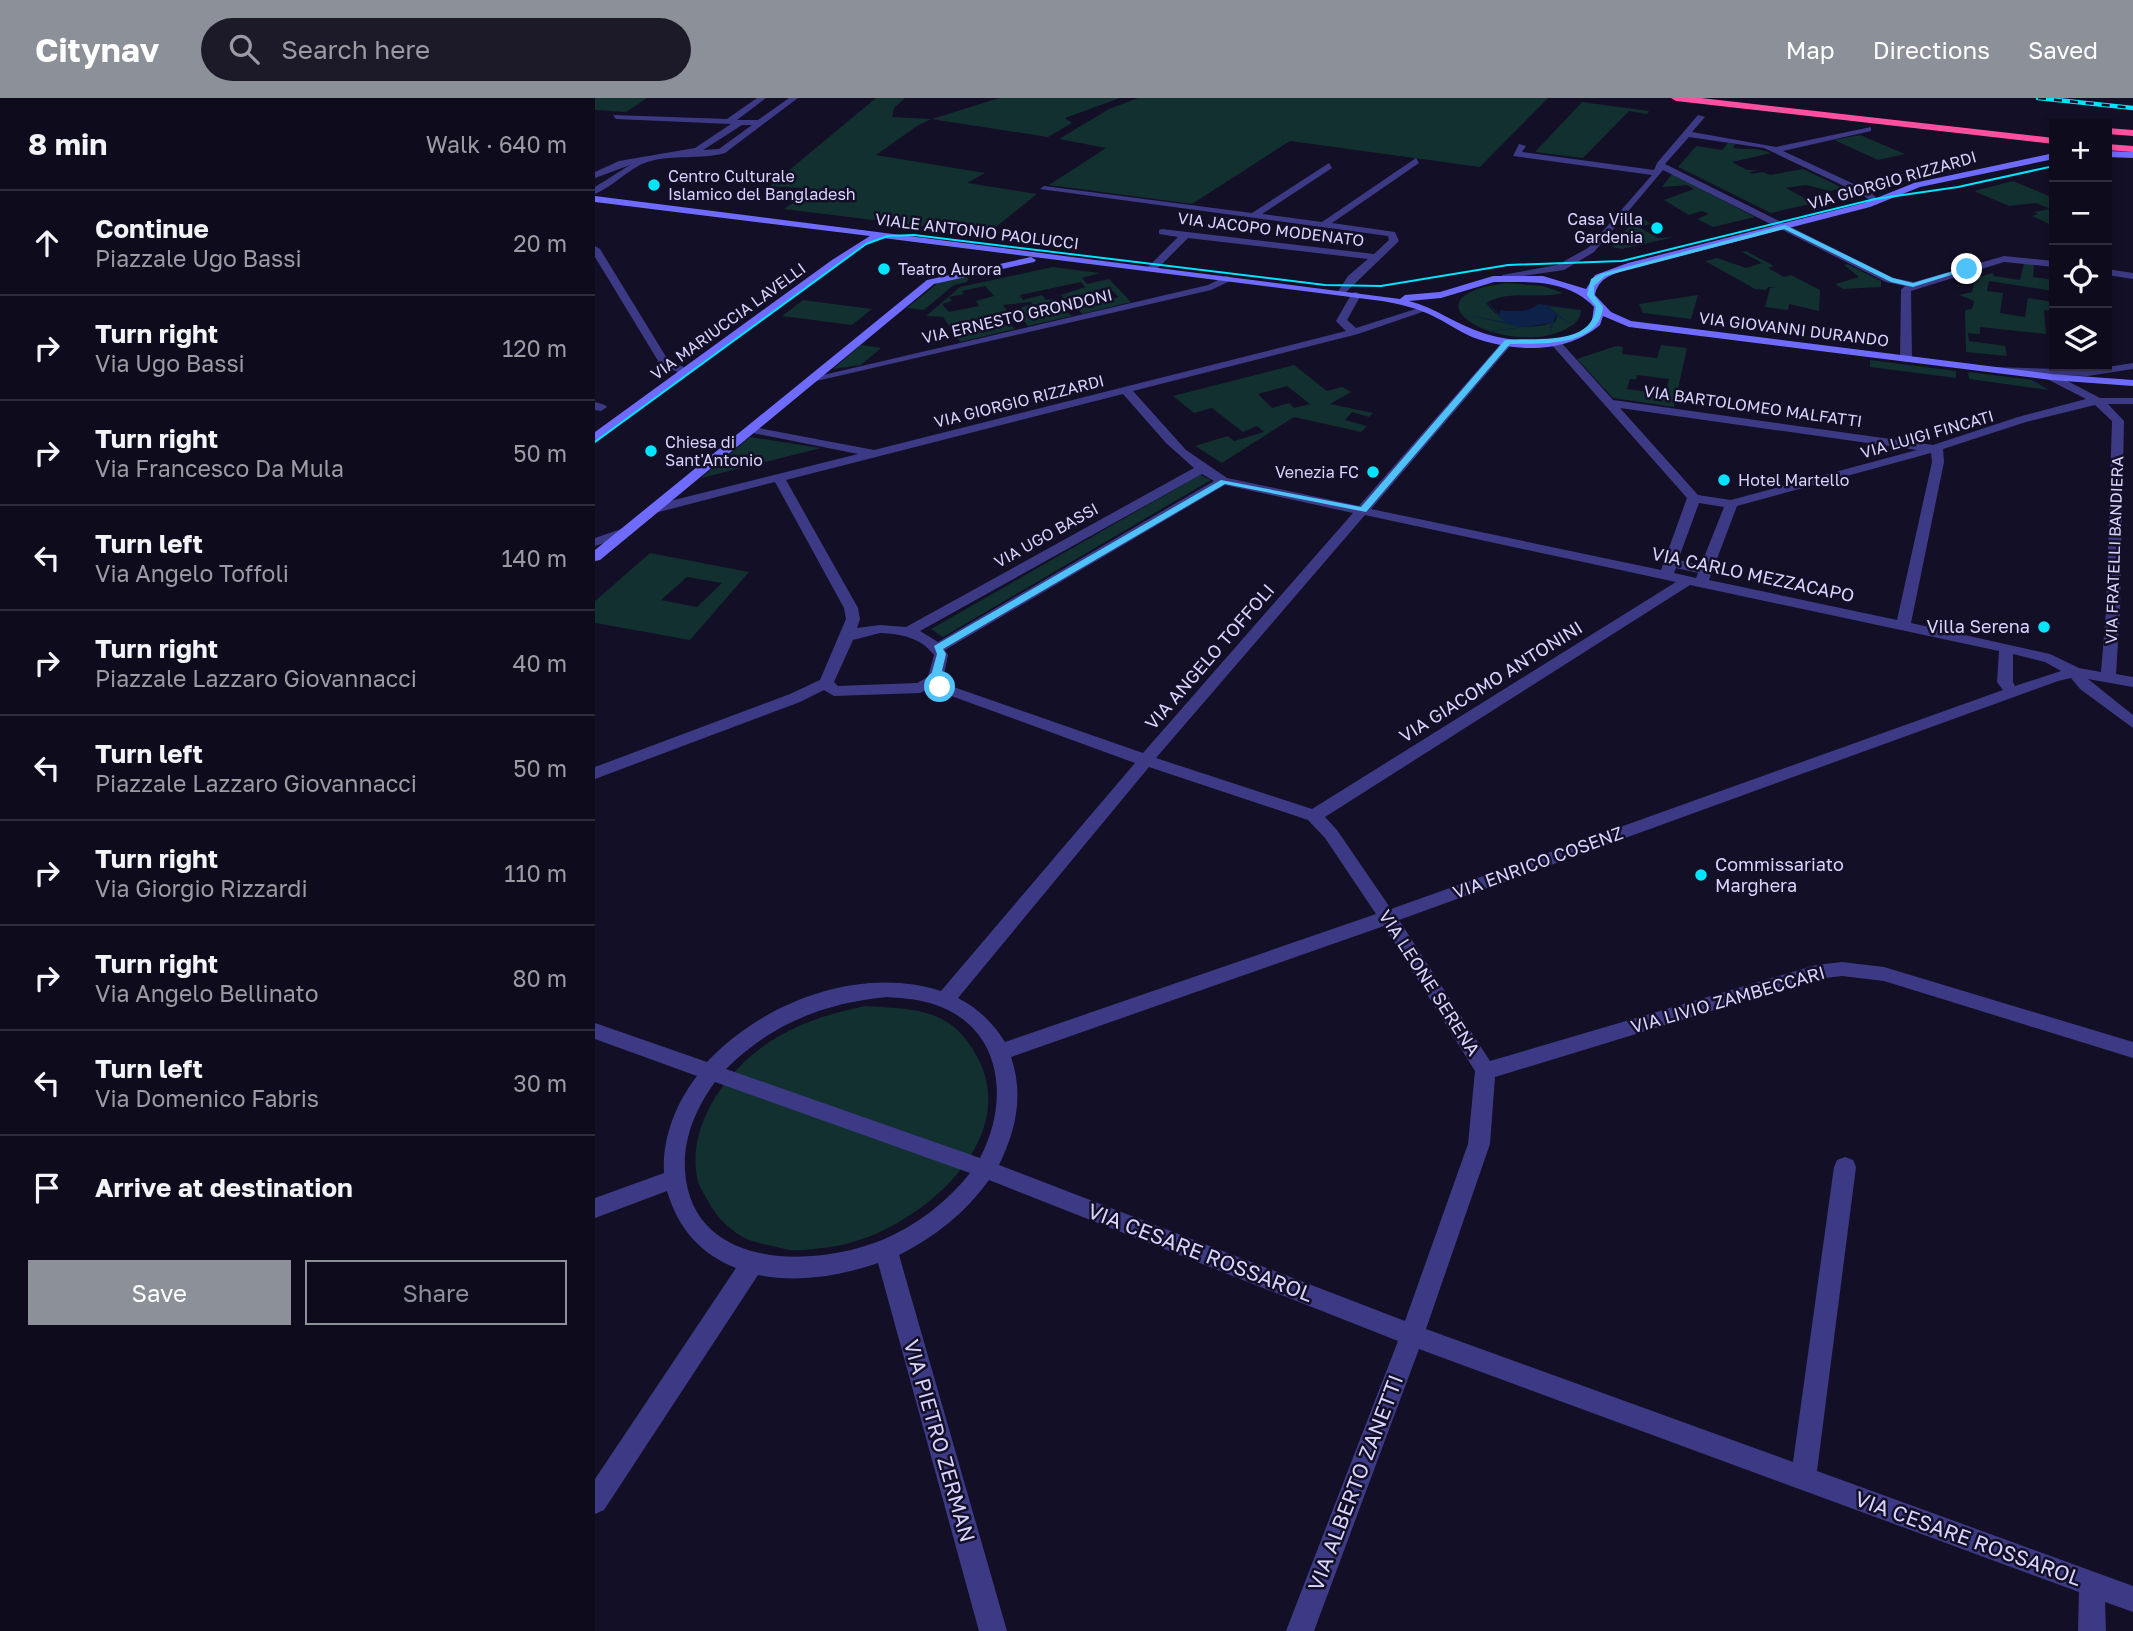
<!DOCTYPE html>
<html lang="en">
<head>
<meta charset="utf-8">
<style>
  body { margin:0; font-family:"Golos Text",sans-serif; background:#1c1929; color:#f1f3f6 }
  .controls { position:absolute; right:21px; top:21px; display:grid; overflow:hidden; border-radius:0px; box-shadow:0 4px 10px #0003 }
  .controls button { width:63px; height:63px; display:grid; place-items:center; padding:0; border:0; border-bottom:2px solid #2e2b3b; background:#0e0b1c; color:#f1f3f6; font:35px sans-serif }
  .stop { position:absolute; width:21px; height:21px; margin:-16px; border:5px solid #4fc3f7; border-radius:50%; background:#fff }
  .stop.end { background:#4fc3f7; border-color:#fff; box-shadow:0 2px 7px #0008 }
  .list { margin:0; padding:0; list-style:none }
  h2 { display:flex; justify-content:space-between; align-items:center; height:91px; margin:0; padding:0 28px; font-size:30px }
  h2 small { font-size:23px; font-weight:400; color:#9b9ba3 }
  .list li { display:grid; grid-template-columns:46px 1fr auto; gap:21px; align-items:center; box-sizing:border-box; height:105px; padding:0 28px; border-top:2px solid #2e2b3b }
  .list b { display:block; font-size:26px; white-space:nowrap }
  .list p { margin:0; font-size:23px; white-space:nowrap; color:#9b9ba3 }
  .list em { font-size:23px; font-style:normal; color:#9b9ba3 }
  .actions { display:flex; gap:14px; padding:21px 28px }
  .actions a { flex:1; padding:16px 0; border:2px solid #8c9099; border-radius:0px; text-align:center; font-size:24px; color:#8c9099 }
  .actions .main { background:#8c9099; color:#fff }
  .icon { flex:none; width:38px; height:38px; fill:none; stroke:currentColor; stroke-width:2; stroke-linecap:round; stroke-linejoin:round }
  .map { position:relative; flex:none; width:1538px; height:1533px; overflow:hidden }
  header { display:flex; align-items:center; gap:42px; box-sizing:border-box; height:98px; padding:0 35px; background:#8c9099; color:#fff }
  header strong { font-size:33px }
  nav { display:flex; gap:38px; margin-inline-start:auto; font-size:24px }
  .search { width:490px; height:63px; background:#1c1929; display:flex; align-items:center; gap:18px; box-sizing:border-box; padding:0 24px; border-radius:38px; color:#9b9ba3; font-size:26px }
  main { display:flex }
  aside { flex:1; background:#0e0b1c }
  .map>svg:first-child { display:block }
</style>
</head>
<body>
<header>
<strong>Citynav</strong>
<div class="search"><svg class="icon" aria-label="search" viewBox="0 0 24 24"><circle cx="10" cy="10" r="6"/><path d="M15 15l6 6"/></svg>Search here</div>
<nav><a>Map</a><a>Directions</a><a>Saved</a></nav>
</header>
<main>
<aside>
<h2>8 min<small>Walk · 640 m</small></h2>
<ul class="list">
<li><svg class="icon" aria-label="ahead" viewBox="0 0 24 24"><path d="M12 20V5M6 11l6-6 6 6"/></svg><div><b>Continue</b><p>Piazzale Ugo Bassi</p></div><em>20 m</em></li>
<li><svg class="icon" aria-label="right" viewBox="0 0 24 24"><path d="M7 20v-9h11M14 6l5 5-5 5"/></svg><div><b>Turn right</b><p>Via Ugo Bassi</p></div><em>120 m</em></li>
<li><svg class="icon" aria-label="right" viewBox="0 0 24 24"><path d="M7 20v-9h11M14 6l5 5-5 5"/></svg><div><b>Turn right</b><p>Via Francesco Da Mula</p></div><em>50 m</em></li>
<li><svg class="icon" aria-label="left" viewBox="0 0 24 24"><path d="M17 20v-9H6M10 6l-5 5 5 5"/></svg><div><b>Turn left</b><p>Via Angelo Toffoli</p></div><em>140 m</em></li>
<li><svg class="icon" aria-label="right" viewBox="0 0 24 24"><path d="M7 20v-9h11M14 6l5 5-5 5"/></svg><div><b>Turn right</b><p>Piazzale Lazzaro Giovannacci</p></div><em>40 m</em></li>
<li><svg class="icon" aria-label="left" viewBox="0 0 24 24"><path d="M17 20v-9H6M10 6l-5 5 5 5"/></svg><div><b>Turn left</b><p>Piazzale Lazzaro Giovannacci</p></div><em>50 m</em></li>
<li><svg class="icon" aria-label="right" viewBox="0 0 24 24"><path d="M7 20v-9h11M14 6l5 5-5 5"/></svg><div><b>Turn right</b><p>Via Giorgio Rizzardi</p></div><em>110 m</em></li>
<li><svg class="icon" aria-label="right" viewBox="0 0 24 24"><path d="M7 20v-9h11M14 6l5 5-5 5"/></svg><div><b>Turn right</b><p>Via Angelo Bellinato</p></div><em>80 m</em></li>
<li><svg class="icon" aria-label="left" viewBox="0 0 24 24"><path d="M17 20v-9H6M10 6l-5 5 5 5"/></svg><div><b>Turn left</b><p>Via Domenico Fabris</p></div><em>30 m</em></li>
<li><svg class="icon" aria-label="arrive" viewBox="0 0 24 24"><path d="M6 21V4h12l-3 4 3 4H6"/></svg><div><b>Arrive at destination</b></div></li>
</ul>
<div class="actions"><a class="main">Save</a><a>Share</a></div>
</aside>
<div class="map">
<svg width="1538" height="1533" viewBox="0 0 1538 1533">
  <rect width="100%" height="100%" fill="#130f26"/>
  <path fill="#12302f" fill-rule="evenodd" d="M0 0H52L31 14 0 12Z
    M281 0H310L299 10 297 19 337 21 404 0H525L470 20 477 25 453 39 336 21 322 28 281 57 390 75 372 85 442 96 392 136 189 111 218 91 175 88Z
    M543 0H953L885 69 695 43 597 106 454 87 511 50 464 41 514 11Z
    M987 4 1054 13 1052 16 1034 13 988 60 940 54Z
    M1265 37 1310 56 1283 62 1239 42Z
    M1133 45 1140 46 1138 50C1152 52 1163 49 1176 55L1137 64 1152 72H1163L1155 74 1157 76 1167 74 1175 77 1208 71 1248 90 1235 93 1211 87 1191 90 1219 105 1176 115 1083 69 1101 48 1127 52Z
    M1077 76 1160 119 1118 129 1102 121 1114 116 1107 113 1094 117 1069 102 1099 91 1092 87 1067 89Z
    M1418 83 1459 100V128L1437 118 1443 116 1439 114 1455 111 1441 105 1414 108 1379 93Z
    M1044 116 1055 126 1044 129 1063 140 1079 139 1027 151 1017 149Z
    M1151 153 1179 168 1173 170 1189 179 1196 177 1225 192 1224 213 1194 206 1193 212 1170 209 1175 190H1183L1173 189 1171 192 1160 191 1110 163 1122 160 1151 170 1167 165 1147 154Z
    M1429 165 1439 167 1438 179 1459 182V193L1394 183 1392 193 1408 195 1405 215 1430 219 1433 200 1459 204V213L1449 212 1451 236 1385 229V236L1373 235 1374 243 1410 248 1412 258 1371 254 1370 212 1377 211 1379 203 1364 197 1377 194 1380 180 1398 175 1399 178 1425 182Z
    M1252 166 1286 183V189L1248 191 1240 186 1264 179 1249 167Z
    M458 169 505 175 487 180 492 186 514 181 536 204 487 216 483 211 524 199 513 189 470 202 466 197 490 189 486 184 425 197 428 202 447 197 451 202 457 201 477 218 433 228 422 215 427 209 437 206 436 204 408 207 413 214 380 222 381 224 373 226 376 230 388 227 392 231 415 226 420 231 365 244 348 219 331 218 365 189ZM390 188 399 198 381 203 384 208 354 214 347 206 357 203 354 199 369 196 367 193Z
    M374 177 372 184 359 187 329 212 312 210 344 184Z
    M911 185 948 188 968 195C941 202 917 191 891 205 910 228 931 234 960 224L963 216 952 208 986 212C986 223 978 227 969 232 910 260 800 200 911 185Z
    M1103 197 1096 221 1048 215 1044 206Z
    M208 202 277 211 257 227 187 218Z
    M266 247 286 250 266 267 238 271Z
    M1066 247 1092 250 1079 309 1018 300 982 261 1021 248 1028 249 1027 256 1062 260ZM1042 277 1074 281 1070 296 1032 291 1035 281H1041Z
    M1275 262 1361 273V280L1275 269Z
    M699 267 732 293 747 289 756 294 735 306 778 315 774 319 757 314 750 322 772 328 766 334 699 319 627 365 600 348 633 338 639 343 669 334 662 328 648 334 617 310 599 315 578 298ZM692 288 715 306 699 310 694 305 677 310 663 296Z
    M1373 274 1437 282 1454 292 1374 281Z
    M155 339 226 350 106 380Z
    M605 377 616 382 348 539 336 531Z
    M55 455 154 474 95 542 0 525V503ZM92 479 127 485 102 509 66 502Z
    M270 908C297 910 328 909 352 924 369 935 379 951 387 969 422 1056 304 1145 227 1150 215 1151 201 1154 190 1151 178 1148 165 1146 154 1142 137 1135 121 1119 113 1103 110 1097 105 1090 103 1084 89 1028 134 967 181 940 209 923 238 915 270 908Z"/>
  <path fill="#0c2248" d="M881 193 904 216 906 212C917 214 936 214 943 206L983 211 952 208 977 227 961 217 955 236 956 225 896 234 893 233 926 229 867 216 910 224Z"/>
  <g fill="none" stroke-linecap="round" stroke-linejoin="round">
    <path fill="#3d3a85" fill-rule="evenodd" d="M162 0H171L142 22H163L194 0H203L130 55C105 62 78 56 52 64 34 70 19 88 0 96V89L35 67 0 80V74L24 63 100 50 136 26 21 21 18 17 132 21ZM147 27H157L124 51 108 52Z
      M1103 17 1110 19 1097 34 1181 49 1276 29V33L1188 53 1274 93 1286 104 1281 107 1268 97 1169 50 1094 39 1070 66 1298 180 1319 184 1409 158 1459 163V169L1409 164 1316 193 1317 261 1311 264 1305 261 1306 192 1310 188 1291 184 1068 72 999 154 969 172 907 181V177L962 167 993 150 1057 77 918 58 924 46 931 48 927 54 1059 72 1062 65Z
      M821 60 824 65 737 125 800 134 804 143 747 198 742 195 753 178 773 161 593 140 560 173 551 171 583 139 564 136V132L567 131 779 156 794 142 793 138 445 91 449 88 657 115 734 65 737 70 667 116 727 124Z
      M0 148 5 151 73 262 95 272V276H87L65 266 0 159Z
      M1512 171 1538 175V181L1512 177Z
      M631 178 635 179V183L616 192 217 284 211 281 613 187Z
      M761 194 766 197 752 222 761 230 827 209 836 211 763 236 538 293 591 352 632 380 764 408 909 242H917V246L776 411 1066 472 1092 400 955 245V241H963L1018 302 1338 347 1423 319 1491 301 1452 281V277L1402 274 1398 273V269L1493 272 1538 265V271L1493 278 1461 277 1505 300H1538V306H1513L1529 323 1525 513 1521 576 1538 579V589L1493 581 1538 617V630L1485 591 1476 580 1463 583 804 822 895 963 1221 867 1247 864 1289 869 1538 944V960L1289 883 1247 878 1221 881 900 979 895 1046 831 1231 1198 1364 1239 1069 1242 1062 1250 1059 1258 1062 1261 1069 1222 1373 1538 1488V1514L1510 1504 1511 1533H1483L1484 1494 824 1251 719 1533H691L803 1243 394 1082C369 1116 341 1138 304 1157L412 1533H384L283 1165C245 1178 203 1185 163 1177L9 1412 0 1416V1381L141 1170C105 1156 83 1130 72 1093L0 1120V1100L69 1075C67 1040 81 1005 102 978L0 941V925L112 964C168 904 265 867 346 893L540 665 340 592 337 589 325 595 239 598 229 592 205 604 0 681V669L195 596 225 582 251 521 249 510 180 384 60 415 53 411 55 408 263 356 153 334V328L279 352 751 233 741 223 757 195ZM528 296 571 345 599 370 311 529 285 527 262 530 265 521 263 510 191 382ZM1500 307 1517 323 1511 513 1506 574 1484 570 1455 556 1316 525 1349 364 1348 351 1431 324ZM1025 310 1322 352 1136 402 1103 397ZM1336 355 1337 364 1302 522 1114 482 1142 408ZM607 376 619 383 343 544 325 533ZM630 387 758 415 548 655 350 586 348 581 353 557 350 552ZM1104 405 1129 409 1106 467 1083 462ZM770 417 1081 484 717 711 561 660ZM1081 470 1103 475 1101 480 1079 475ZM1095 487 1404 553 1402 584 1408 592 796 811 742 732 730 719ZM285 535C306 536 325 539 339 557L333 579 322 585 243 588 239 584 258 542ZM1418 556 1450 564 1466 573 1420 588 1418 584ZM554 669 713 722 730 740 781 816 410 944C397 924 384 911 363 900ZM789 828 880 973 873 1046 810 1223 404 1067C421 1032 429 997 416 959ZM292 899C306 900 321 901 335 905 407 926 416 1001 385 1060L131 971C176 926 229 905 292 899ZM120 984 375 1075C352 1104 321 1128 287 1142 218 1170 97 1172 90 1073 88 1040 101 1010 120 984Z
      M0 304 10 307 12 309 6 313 0 312Z
      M32 429 37 430V436L0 448V440Z"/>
    <path fill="#6f6bff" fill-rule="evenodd" d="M1512 53 1538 54V60L1512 59Z
      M1459 55V61L1325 89 1275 109 1027 173C1013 178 1003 182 1000 197L1016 214 1036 223 1456 276 1538 282V288L1456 282 1034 229 1008 218 1005 227C970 257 917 254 877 239 863 233 851 224 838 218 822 210 805 206 787 203L288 140 272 146 243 166 0 344V334L237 162 275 138 0 104V98L805 201 810 197 845 194 898 178H948L991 191 1000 177 1033 165 1269 105 1319 85ZM899 184C934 184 973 181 999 209 998 213 998 221 996 224 979 251 913 244 888 235 862 227 841 210 814 203L846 200Z
      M436 159 441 162 439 164 339 186 5 462 0 463V452L332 182Z"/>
    <path fill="#ff4fa3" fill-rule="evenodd" d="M1076 0H1106L1459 40V46L1081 3Z
      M1512 30 1538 32V38L1512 36Z
      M1512 46 1538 48V54L1512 52Z"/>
    <path stroke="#00e5ff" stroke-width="2" d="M0 344 271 146 293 138 319 137 730 187 786 188 913 167 1027 163 1280 101 1363 89 1459 68"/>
    <g stroke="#00e5ff" stroke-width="4.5">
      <path id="rail" d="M1443 0 1538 10"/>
    </g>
    <use href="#rail" stroke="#130f26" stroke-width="2.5" stroke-dasharray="8" stroke-linecap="butt"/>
  </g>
  <path fill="#4fc3f7" d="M1190 127 1298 180 1318 185 1372 169 1375 171 1318 189 1296 184 1189 131 1010 178 999 188V197L1008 209C1004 250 946 245 915 246L771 414 630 386 348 551 351 556 345 581 350 589 342 591 335 581 342 556 339 548 626 382 766 409 910 242C939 239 997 249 1001 209L992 197 996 181 1005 176Z"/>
  <g fill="#00e5ff" stroke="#130f26" stroke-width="2.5">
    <circle cx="59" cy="87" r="7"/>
    <circle cx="1062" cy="130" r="7"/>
    <circle cx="289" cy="171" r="7"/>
    <circle cx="56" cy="353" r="7"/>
    <circle cx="778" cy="374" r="7"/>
    <circle cx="1129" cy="382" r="7"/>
    <circle cx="1449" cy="529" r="7"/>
    <circle cx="1106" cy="777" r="7"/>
  </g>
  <g text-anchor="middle" stroke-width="5" stroke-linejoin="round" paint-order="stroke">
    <g font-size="16" fill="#d9d4ff" stroke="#130f26" text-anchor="start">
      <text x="73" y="84">Centro Culturale<tspan x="73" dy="18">Islamico del Bangladesh</tspan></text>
      <text x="1048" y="127" text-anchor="end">Casa Villa<tspan x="1048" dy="18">Gardenia</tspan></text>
      <text x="303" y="177">Teatro Aurora</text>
      <text x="70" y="350">Chiesa di<tspan x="70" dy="18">Sant'Antonio</tspan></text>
      <text x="764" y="380" text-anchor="end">Venezia FC</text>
      <text x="1143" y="388">Hotel Martello</text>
    </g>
    <g font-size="16" fill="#d9d4ff" stroke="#130f26">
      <text transform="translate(1297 82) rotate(-16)" y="6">VIA GIORGIO RIZZARDI</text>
      <text transform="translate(676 131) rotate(7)" y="6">VIA JACOPO MODENATO</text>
      <text transform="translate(382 133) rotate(7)" y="6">VIALE ANTONIO PAOLUCCI</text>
      <text transform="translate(422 218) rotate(-13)" y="6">VIA ERNESTO GRONDONI</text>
      <text transform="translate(133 223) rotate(-36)" y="6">VIA MARIUCCIA LAVELLI</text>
      <text transform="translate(1199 231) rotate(7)" y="6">VIA GIOVANNI DURANDO</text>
      <text transform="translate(424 303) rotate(-14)" y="6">VIA GIORGIO RIZZARDI</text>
      <text transform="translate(1158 308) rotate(8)" y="6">VIA BARTOLOMEO MALFATTI</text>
      <text transform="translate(1332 336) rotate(-16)" y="6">VIA LUIGI FINCATI</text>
      <text transform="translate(451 437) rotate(-29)" y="6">VIA UGO BASSI</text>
      <text transform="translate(1519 452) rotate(-88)" y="6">VIA FRATELLI BANDIERA</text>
    </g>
    <g font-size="18" fill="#d9d4ff" stroke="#130f26">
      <text transform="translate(1158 477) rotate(12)" y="6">VIA CARLO MEZZACAPO</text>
      <text transform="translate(615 559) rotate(-49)" y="6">VIA ANGELO TOFFOLI</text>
      <text transform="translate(896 584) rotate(-32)" y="6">VIA GIACOMO ANTONINI</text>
      <text transform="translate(943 765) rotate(-20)" y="6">VIA ENRICO COSENZ</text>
      <text transform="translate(834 885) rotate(57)" y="6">VIA LEONE SERENA</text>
      <text transform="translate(1133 902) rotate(-16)" y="6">VIA LIVIO ZAMBECCARI</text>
    </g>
    <g font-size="18" fill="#d9d4ff" stroke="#130f26" text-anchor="end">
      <text x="1435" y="535">Villa Serena</text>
      <text x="1120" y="773" text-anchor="start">Commissariato<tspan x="1120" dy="21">Marghera</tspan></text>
    </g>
    <g font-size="21" fill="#d9d4ff" stroke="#130f26">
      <text transform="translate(605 1155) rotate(21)" y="7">VIA CESARE ROSSAROL</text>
      <text transform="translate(344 1343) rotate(74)" y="7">VIA PIETRO ZERMAN</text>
      <text transform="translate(761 1385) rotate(-69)" y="7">VIA ALBERTO ZANETTI</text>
      <text transform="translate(1373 1441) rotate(20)" y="7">VIA CESARE ROSSAROL</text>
    </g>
  </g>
</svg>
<div class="controls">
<button>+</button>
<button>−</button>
<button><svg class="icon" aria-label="locate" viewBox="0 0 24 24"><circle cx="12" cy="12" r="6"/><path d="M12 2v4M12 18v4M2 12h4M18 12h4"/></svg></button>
<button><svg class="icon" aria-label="layers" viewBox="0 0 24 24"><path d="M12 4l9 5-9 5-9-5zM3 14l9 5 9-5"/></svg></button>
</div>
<div class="stop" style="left:345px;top:589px"></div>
<div class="stop end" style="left:1372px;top:171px"></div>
</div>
</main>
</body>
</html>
